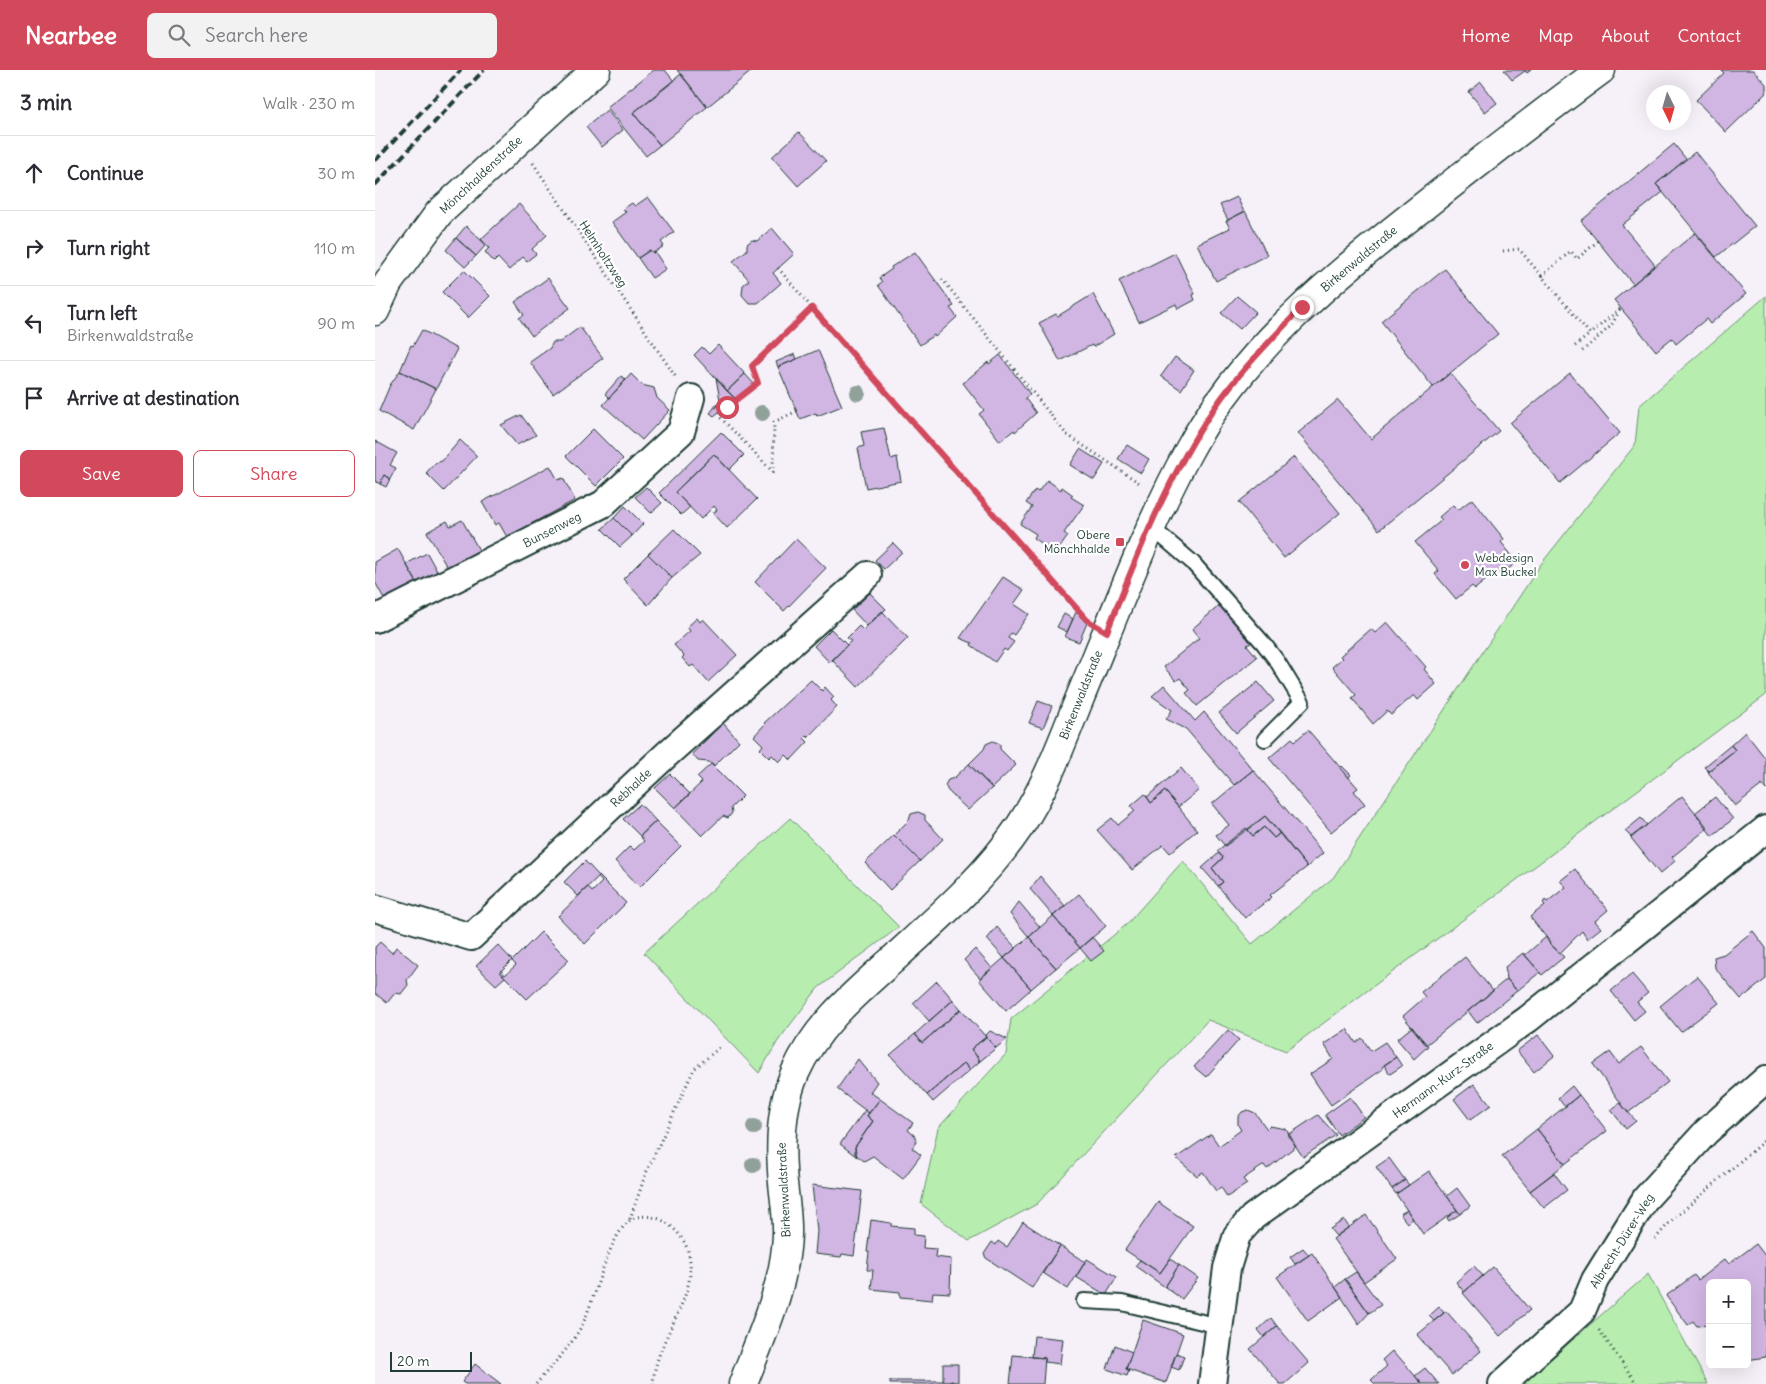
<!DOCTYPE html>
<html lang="en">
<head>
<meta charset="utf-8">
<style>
  body { margin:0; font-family:Delius,sans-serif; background:#f2f2f3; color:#2b2b33 }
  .controls { position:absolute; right:15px; bottom:15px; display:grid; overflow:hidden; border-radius:8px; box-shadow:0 5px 20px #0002 }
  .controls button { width:45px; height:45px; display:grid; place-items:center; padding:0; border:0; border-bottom:1px solid #e1e1e2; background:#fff; color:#2b2b33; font:25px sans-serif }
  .compass { position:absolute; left:1271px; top:15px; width:45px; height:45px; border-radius:50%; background:#fff; box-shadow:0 5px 20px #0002; rotate:175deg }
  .scale { position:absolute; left:15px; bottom:12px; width:82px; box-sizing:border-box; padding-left:5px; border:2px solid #1f3d34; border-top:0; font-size:14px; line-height:18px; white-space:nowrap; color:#1f3d34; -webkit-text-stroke:4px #fff; paint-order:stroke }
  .stop { position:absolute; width:15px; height:15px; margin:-11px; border:4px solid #d1495b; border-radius:50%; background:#fff }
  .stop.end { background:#d1495b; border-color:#fff; box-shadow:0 1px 5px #0008 }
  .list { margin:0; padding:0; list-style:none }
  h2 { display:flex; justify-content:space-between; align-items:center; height:65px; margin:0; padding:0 20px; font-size:21px }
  h2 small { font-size:16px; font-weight:400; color:#7c7c81 }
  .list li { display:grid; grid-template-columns:32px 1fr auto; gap:15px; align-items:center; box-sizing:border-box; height:75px; padding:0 20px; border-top:1px solid #e1e1e2 }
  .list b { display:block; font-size:19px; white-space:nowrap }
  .list p { margin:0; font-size:16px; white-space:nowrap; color:#7c7c81 }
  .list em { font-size:16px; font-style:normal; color:#7c7c81 }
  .actions { display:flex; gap:10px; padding:15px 20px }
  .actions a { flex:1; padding:11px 0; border:1px solid #d1495b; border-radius:8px; text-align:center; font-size:18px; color:#d1495b }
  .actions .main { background:#d1495b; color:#fff }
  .icon { flex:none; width:28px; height:28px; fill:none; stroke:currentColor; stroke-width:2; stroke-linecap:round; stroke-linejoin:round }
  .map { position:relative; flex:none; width:1391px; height:1314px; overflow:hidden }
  header { display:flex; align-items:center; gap:30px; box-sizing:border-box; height:70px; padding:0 25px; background:#d1495b; color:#fff }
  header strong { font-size:24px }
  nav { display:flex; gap:28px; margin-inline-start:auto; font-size:18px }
  .search { width:350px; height:45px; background:#f2f2f3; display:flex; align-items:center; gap:12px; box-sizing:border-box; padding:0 18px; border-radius:8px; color:#7c7c81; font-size:19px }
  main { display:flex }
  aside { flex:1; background:#fff }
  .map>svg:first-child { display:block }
</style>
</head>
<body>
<header>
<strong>Nearbee</strong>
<div class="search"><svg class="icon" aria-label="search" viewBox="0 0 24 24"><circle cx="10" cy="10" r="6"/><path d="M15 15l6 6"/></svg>Search here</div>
<nav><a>Home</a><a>Map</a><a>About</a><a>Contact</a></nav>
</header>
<main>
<aside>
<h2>3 min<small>Walk · 230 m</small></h2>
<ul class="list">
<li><svg class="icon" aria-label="ahead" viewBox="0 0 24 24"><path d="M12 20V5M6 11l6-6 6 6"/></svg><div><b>Continue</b></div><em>30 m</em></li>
<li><svg class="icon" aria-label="right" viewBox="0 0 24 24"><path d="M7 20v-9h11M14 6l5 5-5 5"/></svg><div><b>Turn right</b></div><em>110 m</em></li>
<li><svg class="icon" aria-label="left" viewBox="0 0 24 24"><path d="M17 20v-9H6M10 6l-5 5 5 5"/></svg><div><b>Turn left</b><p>Birkenwaldstraße</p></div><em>90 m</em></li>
<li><svg class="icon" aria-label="arrive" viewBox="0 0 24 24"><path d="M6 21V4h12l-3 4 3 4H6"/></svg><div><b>Arrive at destination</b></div></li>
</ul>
<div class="actions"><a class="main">Save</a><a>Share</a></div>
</aside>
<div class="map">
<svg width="1391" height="1314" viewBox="0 0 1391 1314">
  <rect width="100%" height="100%" fill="#f6f0f9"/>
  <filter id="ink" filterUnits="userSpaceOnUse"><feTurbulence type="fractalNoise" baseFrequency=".02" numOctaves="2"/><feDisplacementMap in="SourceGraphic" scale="10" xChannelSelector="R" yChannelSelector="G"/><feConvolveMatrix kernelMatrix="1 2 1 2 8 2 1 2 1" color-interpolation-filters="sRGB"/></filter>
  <g filter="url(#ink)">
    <path fill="#b7edaf" stroke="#6b9572" d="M1391 226V625L911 981 833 950 662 1134 594 1171 546 1134 563 1058 631 984 636 949 751 855 808 791 877 874 958 808 1166 494 1260 375 1264 336Z
      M415 748 524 857 443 918 403 971 384 1003 269 883Z
      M1273 1204 1333 1314H1147Z"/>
    <path fill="#d1b5e3" stroke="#1f3d34" d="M279 0H290L299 11 258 43 285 75 271 86 232 37Z
      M302 0H378L332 37Z
      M1129 0H1156L1152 3 1150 1 1137 10Z
      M1346 0H1378L1391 14V23L1351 62 1321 30 1349 3Z
      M306 4 332 37 285 75 258 43Z
      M1106 12 1122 33 1110 42 1094 22Z
      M232 40 248 60 227 77 211 57Z
      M424 62 451 91 423 116 397 87Z
      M1299 74 1311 89 1281 114 1288 122 1247 155 1280 195 1258 214 1206 151Z
      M1320 82 1380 156 1341 187 1281 114Z
      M273 127 299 162 286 172 289 176 280 182 278 183 275 180 263 188 237 152 251 142 248 139 257 133 260 136Z
      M862 127 869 142 853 150 845 135Z
      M144 134 172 165 157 179 161 184 152 191 148 187 134 200 123 188 119 192 110 182 114 178 106 169Z
      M870 141 892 185 841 211 822 174 855 158 851 151Z
      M91 156 111 175 101 186 81 168Z
      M397 158 419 184 398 203 406 213 383 233H374L367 225 368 215 374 210 358 191 372 180V174L377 170 382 171Z
      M1320 163 1371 224 1335 254 1331 249 1301 274 1297 268 1281 281 1239 230Z
      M81 168 101 186 90 197 71 180Z
      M275 180 278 183 280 182 291 199 277 208 263 188Z
      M540 182 579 236 575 238 582 247 560 267 559 265 545 275 503 215 507 212 504 208 517 199 516 197Z
      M800 183 820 224 818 225 820 230 803 239 801 234 764 252 744 211Z
      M1070 199 1123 264 1058 317 1006 251Z
      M89 200 115 226 93 248 67 222Z
      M173 208 195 238 157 266 144 248 149 245 140 232Z
      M718 224 739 264 718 277 717 275 685 291 664 253 681 244 683 246Z
      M862 226 881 242 865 259 846 243Z
      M205 257 228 288 178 324 155 292 175 278 178 272H185Z
      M47 260 82 279 61 319 25 301 36 275 38 276Z
      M343 275 370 304 352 321 319 285 327 277 334 284Z
      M443 280 467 336 442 346 441 343 425 349 403 297Z
      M420 284 422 289 403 297 401 292Z
      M625 285 655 324 650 328 661 343 640 362 639 360 625 371 604 344 609 340 588 313 613 292 614 294Z
      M800 287 819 300 806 320 786 306Z
      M25 301 61 319 39 360 4 341 15 315Z
      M1075 303 1124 361 1004 460 923 363 963 330 996 369Z
      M1195 303 1245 363 1185 413 1135 353Z
      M256 304 267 315 279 318 282 328 295 340 267 370 228 335Z
      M370 304 379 314 361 329 352 321Z
      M246 306 251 310 234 328 230 324Z
      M341 308 360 329 349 337 352 340 349 343 344 342 339 346 335 343 345 330Z
      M146 345 161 365 142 375 126 355Z
      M509 358 516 389 522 387 526 411 491 418 483 378 489 376 486 362Z
      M218 359 248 389 221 416 191 386Z
      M346 362 369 385 354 400 339 384 300 422 315 437 306 445 284 423Z
      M85 370 102 386 69 421 51 403 60 393 67 391Z
      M0 371 22 383 15 395 21 398 15 409 9 405 5 414 0 411Z
      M752 375 774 389 766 403 743 389Z
      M705 379 729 394 719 410 695 395Z
      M339 384 382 429 352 458 338 443 342 440 339 436 326 449 300 422Z
      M919 387 965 443 909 488 864 432Z
      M175 396 183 410 188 408 200 430 132 467 124 453 120 455 107 432Z
      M9 405 15 409 11 417 5 414Z
      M672 410 686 420 687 417 698 425 696 427 709 435 689 463 693 466 681 483 659 468 661 464 645 454 657 437 651 433 660 420 663 422Z
      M271 417 287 433 276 443 260 427Z
      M1097 429 1129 469 1126 472 1142 492 1126 505 1122 501 1100 519 1097 516 1081 529 1060 504 1064 501 1040 472 1067 450 1064 447 1078 435 1083 440Z
      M250 436 268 454 257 466 239 448Z
      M239 448 257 466 245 477 227 459Z
      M87 450 104 480 73 499 52 462 72 451 75 456Z
      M299 459 325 485 297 508 273 484Z
      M421 469 451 498 409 541 380 512Z
      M518 473 527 482 509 499 500 490Z
      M23 479 43 515 11 532 0 512V492Z
      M52 483 63 503 43 514 31 494Z
      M273 484 297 508 273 535 248 509Z
      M628 507 649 520 639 534 654 544 639 565 636 563 633 568 639 572 632 581 629 579 620 592 596 575 597 573 585 568Z
      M495 523 511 539 492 556 477 540Z
      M845 535 876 573 872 575 882 587 822 636 811 623 815 620 805 608 801 611 789 597 824 568 817 559Z
      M507 541 533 568 483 617 457 590 476 571 472 568 484 556 488 560Z
      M701 542 712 553 704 572 690 567Z
      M689 544 698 549 692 562 682 557Z
      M322 548 325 552 328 549 362 585 333 612 318 595 315 597 307 588 309 586 299 575 315 561 312 557Z
      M1012 552 1051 597 1049 599 1061 614 1043 630 1039 625 1016 645 1012 641 998 654 977 628 981 625 957 597 967 588 965 586 996 559 1000 563Z
      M456 559 472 575 455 593 439 576Z
      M436 610 447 621 450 617 459 627 456 630 462 637 433 667 432 665 429 668 433 672 416 690 411 685 404 692 397 685 394 688 385 679 388 675 379 666 390 654 389 653Z
      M883 612 899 631 861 663 844 643Z
      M789 615 820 651 829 642 878 700 859 715 811 659 791 649 797 640 777 626Z
      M663 631 677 636 668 658 654 653Z
      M348 653 364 671 339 696 334 692 323 691 317 684Z
      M933 660 983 718 979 721 990 734 956 762 894 688 917 668 920 671Z
      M1370 662 1391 689V720L1387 715 1360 736 1333 702 1360 680 1356 675Z
      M618 671 625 674V679L641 695 617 718 594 694 609 679 611 674Z
      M1356 675 1360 680 1333 701 1329 697Z
      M336 694 368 726 356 738 357 743 353 748 348 746 327 766 300 738 327 712 322 707Z
      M594 694 617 718 593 740 573 721 570 715 573 710 579 708Z
      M967 696 976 705 973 708 965 698Z
      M806 698 824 720 803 737 790 721 776 733 772 727Z
      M878 700 948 783 932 797 890 746 850 776 841 765 854 755 837 734Z
      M295 704 315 724 300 738 280 718Z
      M790 721 822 760 795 783 788 775 757 800 722 760 737 748 743 755 760 741 756 736 770 724 776 733Z
      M1307 726 1333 758 1297 787 1300 791 1285 804 1256 768Z
      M1340 727 1358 749 1337 766 1320 743Z
      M265 734 281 751 265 766 248 749Z
      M543 742 550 745V750L568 769 545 791 519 765 534 750 536 744Z
      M890 746 905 763 899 768 889 757 878 766 873 760Z
      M1266 748 1272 755 1256 767 1250 761Z
      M281 751 306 776 265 817 240 791 255 776 259 780 269 771 265 766Z
      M889 757 899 768 905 763 932 797 895 825 897 827 870 848 843 816 848 812 837 798 848 788 842 781 871 758 878 766Z
      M519 765 545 791 515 820 490 793Z
      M844 783 848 788 837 798 848 812 843 816 827 798Z
      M210 791 224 806 203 826 189 812Z
      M1200 799 1233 840 1220 851 1226 858 1212 869 1207 861 1185 883 1174 873 1175 872 1155 847 1170 835 1168 833 1170 830 1172 832 1191 817 1185 811Z
      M224 806 251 833 210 874 183 846 213 817 217 822 227 812 223 807Z
      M665 806 690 836 678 846 655 819Z
      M704 824 731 856 705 878 678 846Z
      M644 832 665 857 654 867 635 844Z
      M678 846 705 878 681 898 654 867Z
      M622 857 641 878 629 888 612 869Z
      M1378 861 1391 878V909L1366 929 1340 898 1339 887 1349 884Z
      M166 862 194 890 152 929 125 902 126 900 130 905 141 895 137 891Z
      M654 867 681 898 656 919 629 888Z
      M717 867 729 881 716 891 705 878Z
      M1171 867 1174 873 1189 887 1167 905 1150 885Z
      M5 872 17 883 21 877 43 895 32 910 33 915 26 924 20 923 12 933 0 923V877Z
      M123 875 137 890 125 902 130 907 121 915 101 896Z
      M600 879 617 898 605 908 589 890Z
      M1148 883 1165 902 1142 921 1132 909 1130 897Z
      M1090 887 1118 921 1051 975 1028 946 1050 927 1046 922Z
      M629 888 656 919 631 941 604 910Z
      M1257 904 1273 923 1262 932 1270 941 1259 950 1236 921Z
      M1322 906 1344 933 1306 962 1285 936Z
      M1132 909 1142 921 1102 953 1093 941Z
      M562 911 578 930 554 951 538 933Z
      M578 930 586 939 547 973 540 964Z
      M586 939 611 967 596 979 604 989V992L595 1000 589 993 552 1025 515 985 540 964 547 973Z
      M1037 957 1053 976 1039 989 1022 969Z
      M972 959 981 973 987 968 996 981 1010 972 1021 987 1007 997 1008 999 956 1035 935 1004 958 989 949 974Z
      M853 960 864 970 831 1007 819 997Z
      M615 961 632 969 621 978 610 966Z
      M1163 965 1179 986 1159 1002 1142 981Z
      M611 967 621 978 604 992V989L596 979Z
      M1266 977 1293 1012 1253 1043 1218 994 1235 982 1244 994Z
      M1021 987 1027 996 1015 1004 1009 995Z
      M483 989 502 1012 495 1022 505 1029 494 1043 462 1019Z
      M589 993 595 1000 558 1032 552 1025Z
      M1099 1014 1116 1035 1095 1050 1079 1029Z
      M1197 1016 1204 1025 1190 1037 1183 1028Z
      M1204 1025 1232 1061 1190 1094 1162 1059Z
      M975 1027 989 1047 964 1065 950 1045Z
      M505 1029 538 1053 533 1060 540 1066 541 1072 537 1078 546 1085 528 1109 498 1086 489 1091 480 1084V1077L498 1051 492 1046Z
      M1245 1033 1261 1051 1251 1059 1236 1040Z
      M490 1040 494 1043 492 1046 498 1051 480 1077 482 1087 465 1074Z
      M873 1040 880 1043 892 1059 895 1056 911 1059 921 1076 892 1099 889 1095 868 1109 872 1114 852 1127 846 1117 841 1121 828 1102 822 1106 801 1088 836 1064 844 1076 866 1060 863 1055V1047L867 1042Z
      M943 1045 961 1065 928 1087 913 1065Z
      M1162 1059 1190 1094 1155 1121 1127 1086Z
      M1014 1088 1030 1110 1017 1119 1001 1097Z
      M1054 1101 1082 1140 1048 1164 1021 1124Z
      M1179 1103 1192 1120 1169 1138 1155 1121Z
      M1030 1110 1034 1115 1021 1124 1017 1119Z
      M437 1115 487 1121 479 1186 467 1184 466 1187 440 1184 442 1161Z
      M1082 1118 1095 1136 1085 1144 1072 1126Z
      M783 1132 818 1156 785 1203 750 1180Z
      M1032 1140 1038 1149 1032 1153 1025 1144Z
      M1082 1140 1085 1144 1074 1151 1072 1148Z
      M991 1145 1022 1189 989 1212 958 1169Z
      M496 1150 516 1153V1156L539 1158V1165L549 1166 548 1178 561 1179 560 1187 576 1189 575 1223 558 1222 557 1230 525 1227V1222L496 1219 498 1200H492L494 1182H492Z
      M969 1150 974 1157 961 1166 955 1159Z
      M648 1152 685 1176 657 1218 611 1188 609 1184 617 1172 621 1175 623 1171 632 1177Z
      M1381 1174 1391 1187V1287L1372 1290V1213H1335V1255L1322 1256 1318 1251 1313 1255 1291 1226 1319 1205 1323 1210 1350 1189 1354 1194Z
      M685 1176 710 1192 693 1219 668 1203Z
      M928 1178 934 1185 920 1194 915 1187Z
      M937 1183 967 1227 933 1251 902 1207Z
      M712 1189 742 1207 731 1225 701 1207Z
      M795 1189 804 1195 790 1217 760 1196 765 1190 785 1203Z
      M804 1195 823 1208 807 1229 790 1217Z
      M1099 1196 1108 1206 1089 1222 1081 1212Z
      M1118 1197 1155 1240 1125 1266 1088 1223Z
      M981 1202 1006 1235 994 1243 970 1209Z
      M970 1209 994 1243 984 1254 960 1217Z
      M1064 1237 1069 1243 1059 1251 1054 1246Z
      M1071 1241 1106 1281 1077 1305 1042 1265Z
      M896 1248 902 1256 889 1267 883 1260Z
      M768 1250 808 1264 791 1313 751 1299Z
      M902 1256 934 1293 910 1314H905L875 1279Z
      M659 1266 688 1269 685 1294 670 1292V1288L657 1287Z
      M740 1275 757 1282 751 1299 754 1300 752 1306 732 1299Z
      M1017 1281 1023 1288 1024 1287 1047 1314H1000L996 1310 1012 1296 1007 1290Z
      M801 1283 809 1286 804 1300 796 1297Z
      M638 1285 670 1288 668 1314H635Z
      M100 1294 126 1314H90L87 1312Z
      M568 1294H583V1312L568 1311Z
      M1050 1298 1064 1314H1047L1040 1306Z
      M515 1311H577V1314H515Z"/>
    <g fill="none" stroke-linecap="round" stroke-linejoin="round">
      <g stroke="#1f3d34" stroke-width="18">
        <path id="service" d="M776 457 817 492 889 574 902 591 927 632 890 669
          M709 1231 747 1233 844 1256"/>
      </g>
      <g stroke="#1f3d34" stroke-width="30">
        <path id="minor" d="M0 549 228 434 306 362 316 328
          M0 838 96 867 291 685 493 505
          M837 1314 852 1198 862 1165 878 1147 1153 949 1391 759
          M1127 1314 1207 1241 1220 1210 1271 1128 1331 1062 1391 1009"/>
      </g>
      <g stroke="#1f3d34" stroke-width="31">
        <path id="tertiary" d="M0 241 13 213 64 143 221 0
          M368 1314C386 1266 410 1217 412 1165 413 1144 408 1122 407 1100 405 1068 407 1033 420 1003 440 957 478 925 515 892 561 850 610 808 645 756 671 717 687 672 704 630 739 546 770 462 813 382 867 280 961 205 1050 135 1108 89 1166 44 1226 0"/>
      </g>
      <path stroke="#1f3d34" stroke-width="3" stroke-dasharray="1 4" stroke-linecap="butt" d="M158 93 300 306
        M1128 181 1144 179 1215 264 1246 238 1236 256 1205 283
        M403 198 437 238
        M1167 206 1196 181 1202 189 1223 171
        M567 209 691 364 766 414
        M1200 276 1215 264
        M342 335 352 337 383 313 377 296 437 238 708 546
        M341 337 347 343 344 346 398 402 399 352 422 341
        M255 1149 271 1103 319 999 345 977
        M1280 1169 1295 1152 1391 1069
        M1224 1260 1262 1314
        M161 1314C178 1294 198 1275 209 1251 220 1227 235 1165 254 1151 265 1143 283 1146 293 1154 305 1163 314 1176 315 1192 319 1232 280 1271 278 1314"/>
      <use href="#service" stroke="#fff" stroke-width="14"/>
      <use href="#minor" stroke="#fff" stroke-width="26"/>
      <use href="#tertiary" stroke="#fff" stroke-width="28"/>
      <path stroke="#1f3d34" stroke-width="4" stroke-dasharray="8 4" stroke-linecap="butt" d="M0 91 86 0
        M0 115 109 0"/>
    </g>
    <g fill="#90a19a">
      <circle cx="483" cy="323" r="8"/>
      <circle cx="387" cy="343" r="8"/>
      <circle cx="379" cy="1057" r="8"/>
      <circle cx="378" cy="1095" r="8"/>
    </g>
  </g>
  <g fill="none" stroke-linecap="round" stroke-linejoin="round" filter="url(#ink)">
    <path stroke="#d1495b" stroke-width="6" d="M352 337 383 313 377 296 437 238 712 550 732 562C761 487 794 404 840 337 865 301 897 269 927 237"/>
  </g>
  <g fill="#d1495b" stroke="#fff" stroke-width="2">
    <rect x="740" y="467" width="10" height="10" rx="2.5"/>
    <circle cx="1090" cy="495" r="5"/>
  </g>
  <g text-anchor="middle" stroke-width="4.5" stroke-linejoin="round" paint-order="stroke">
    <g font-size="12" fill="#1f3d34" stroke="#fff">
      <text transform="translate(106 105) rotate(-43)" y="4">Mönchhaldenstraße</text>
      <text transform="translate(228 184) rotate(57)" y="4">Helmholtzweg</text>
      <text transform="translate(984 189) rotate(-40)" y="4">Birkenwaldstraße</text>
      <text transform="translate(177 460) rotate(-27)" y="4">Bunsenweg</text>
      <text transform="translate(706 625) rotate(-68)" y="4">Birkenwaldstraße</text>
      <text transform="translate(256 718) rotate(-43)" y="4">Rebhalde</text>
      <text transform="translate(1068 1010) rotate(-36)" y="4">Hermann-Kurz-Straße</text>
      <text transform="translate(409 1120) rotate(-93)" y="4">Birkenwaldstraße</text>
      <text transform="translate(1247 1171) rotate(-58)" y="4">Albrecht-Dürer-Weg</text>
    </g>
    <g font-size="12" fill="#1f3d34" stroke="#fff" text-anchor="end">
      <text x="735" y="469">Obere<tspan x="735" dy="14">Mönchhalde</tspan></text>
      <text x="1100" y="492" text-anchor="start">Webdesign<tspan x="1100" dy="14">Max Buckel</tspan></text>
    </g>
  </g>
</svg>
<div class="controls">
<button>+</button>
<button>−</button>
</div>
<svg class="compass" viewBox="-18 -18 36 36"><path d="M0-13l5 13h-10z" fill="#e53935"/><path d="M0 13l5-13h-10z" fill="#7c7c81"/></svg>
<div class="scale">20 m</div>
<div class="stop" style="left:352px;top:337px"></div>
<div class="stop end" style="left:927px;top:237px"></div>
</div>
</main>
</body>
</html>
